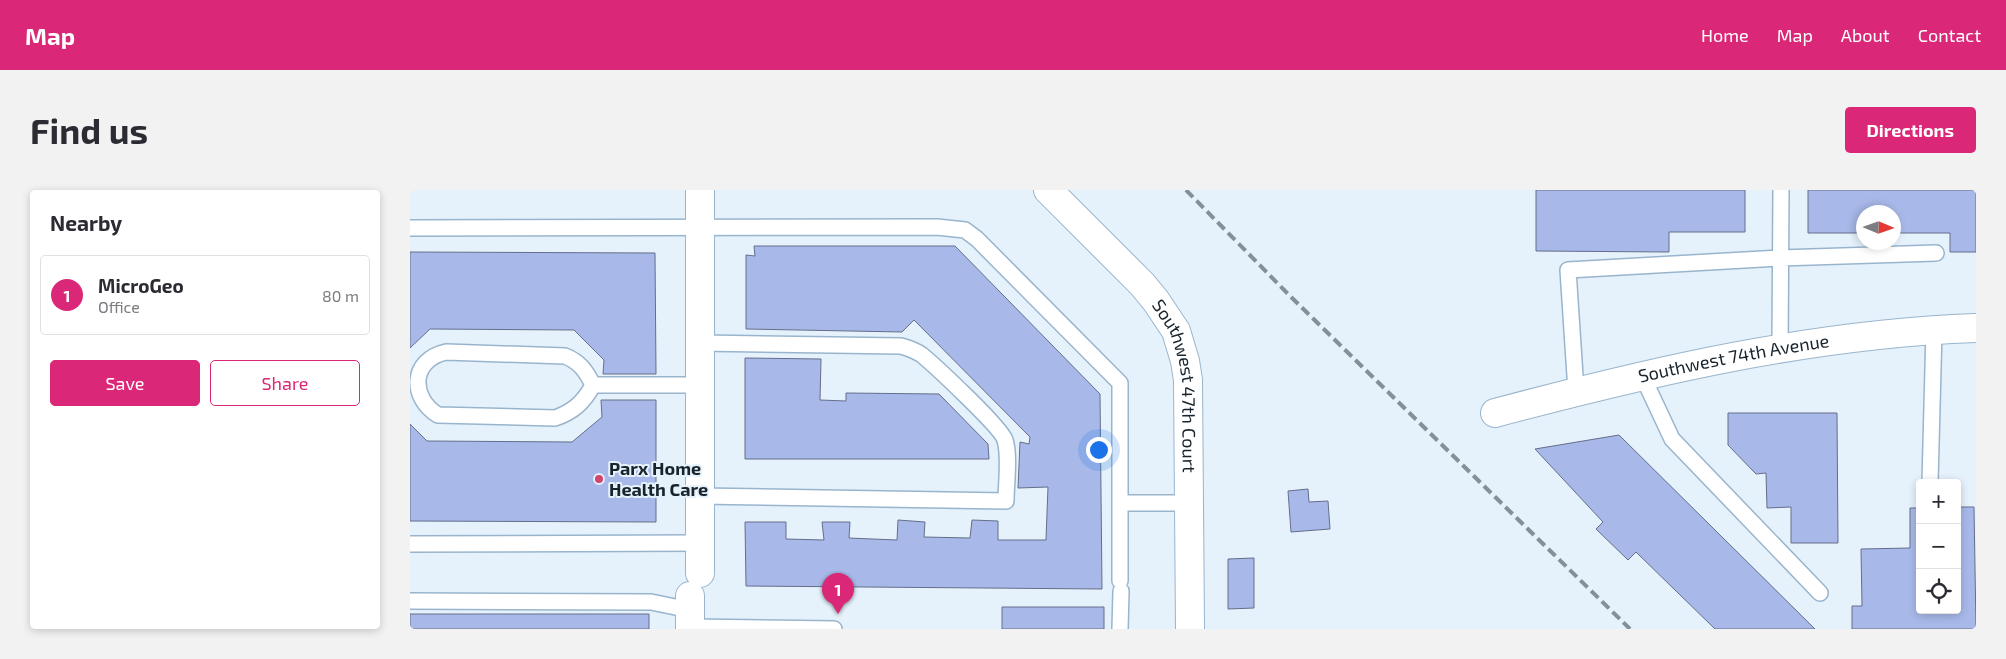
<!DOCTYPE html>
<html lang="en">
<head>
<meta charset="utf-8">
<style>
  body { margin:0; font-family:"Exo 2",sans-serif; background:#f2f2f3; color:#2b2b33 }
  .controls { position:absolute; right:15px; bottom:15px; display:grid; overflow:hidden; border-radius:5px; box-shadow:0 2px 8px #0003 }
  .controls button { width:45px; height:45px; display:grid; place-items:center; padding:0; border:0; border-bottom:1px solid #e1e1e2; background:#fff; color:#2b2b33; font:25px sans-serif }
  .compass { position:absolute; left:1446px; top:15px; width:45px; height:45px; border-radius:50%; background:#fff; box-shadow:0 2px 8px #0003; rotate:92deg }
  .you { position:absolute; left:688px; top:259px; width:18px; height:18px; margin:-12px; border:4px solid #fff; border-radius:50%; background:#1a73e8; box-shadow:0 0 0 8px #1a73e833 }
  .badge { display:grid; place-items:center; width:32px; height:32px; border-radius:50%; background:#db2777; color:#fff; font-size:16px; font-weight:700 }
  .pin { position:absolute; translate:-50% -41px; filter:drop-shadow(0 1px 2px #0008) }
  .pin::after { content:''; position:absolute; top:26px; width:18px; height:15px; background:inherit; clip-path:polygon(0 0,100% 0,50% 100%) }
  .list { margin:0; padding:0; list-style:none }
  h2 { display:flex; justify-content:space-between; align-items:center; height:65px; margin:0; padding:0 20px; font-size:21px }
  h2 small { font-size:16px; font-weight:400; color:#7c7c81 }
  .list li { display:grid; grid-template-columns:32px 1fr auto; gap:15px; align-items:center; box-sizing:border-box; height:80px; margin:0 10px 10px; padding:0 10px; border:1px solid #e1e1e2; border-radius:5px }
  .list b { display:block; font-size:19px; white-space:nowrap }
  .list p { margin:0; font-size:16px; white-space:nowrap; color:#7c7c81 }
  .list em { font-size:16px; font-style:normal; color:#7c7c81 }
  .actions { display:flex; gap:10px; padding:15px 20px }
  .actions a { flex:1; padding:11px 0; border:1px solid #db2777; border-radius:5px; text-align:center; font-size:18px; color:#db2777 }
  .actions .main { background:#db2777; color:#fff }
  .icon { flex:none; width:28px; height:28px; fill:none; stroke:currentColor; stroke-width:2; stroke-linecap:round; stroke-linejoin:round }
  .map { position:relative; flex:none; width:1566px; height:439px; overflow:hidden; border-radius:5px }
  header { display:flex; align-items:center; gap:30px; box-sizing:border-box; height:70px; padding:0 25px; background:#db2777; color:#fff }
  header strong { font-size:24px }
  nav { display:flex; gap:28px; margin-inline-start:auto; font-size:18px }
  .intro { display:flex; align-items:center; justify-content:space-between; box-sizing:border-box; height:120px; padding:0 30px }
  h1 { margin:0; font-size:35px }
  .button { padding:12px 22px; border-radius:5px; background:#db2777; color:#fff; font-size:18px; font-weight:700 }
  main { display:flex; gap:30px; padding:0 30px }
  aside { flex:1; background:#fff; border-radius:5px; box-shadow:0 2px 8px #0003 }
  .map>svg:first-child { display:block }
</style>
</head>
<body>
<header>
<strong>Map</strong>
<nav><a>Home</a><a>Map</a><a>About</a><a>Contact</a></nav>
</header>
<div class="intro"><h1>Find us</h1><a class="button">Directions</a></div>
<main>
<aside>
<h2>Nearby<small></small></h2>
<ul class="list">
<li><span class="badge">1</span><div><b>MicroGeo</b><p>Office</p></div><em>80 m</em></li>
</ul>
<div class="actions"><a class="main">Save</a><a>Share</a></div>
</aside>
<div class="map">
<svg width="1566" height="439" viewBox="0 0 1566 439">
  <rect width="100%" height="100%" fill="#e5f1fb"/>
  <path fill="#a8b9e9" stroke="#646e8b" d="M1126 0H1335V42H1259V62L1126 61Z
    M1398 0H1566V62H1540V43H1484V22H1454V43H1398Z
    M344 56H545L690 204 692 399 336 396 335 332H376V349L414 350 412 332H440L439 348 487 350 488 330 515 332 514 347 560 348 562 330 588 331V350H636L638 297 608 298 610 252 619 254 620 247 504 130 492 142 336 139V65L345 66Z
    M0 62 245 63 246 184H193L194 170 164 140 20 139 0 158Z
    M335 168 411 169 410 210 436 211V203L529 204 578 254 579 269H335Z
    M191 210H246V332L0 331V234L17 251 162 252 192 227Z
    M1318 223H1427L1428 353H1381V317L1357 318 1356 283 1346 284 1318 255Z
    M1209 245 1405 439H1305L1226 362 1218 370 1186 339 1193 332 1125 259Z
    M898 299 899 312 918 311 920 339 881 342 878 301Z
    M1547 317H1564L1566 439H1442V416H1452L1451 359 1500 358V318H1510V420H1547Z
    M844 368V418L818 419V369Z
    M592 417H694V439H592Z
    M0 424H239V439H0Z"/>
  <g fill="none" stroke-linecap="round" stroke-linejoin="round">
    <g stroke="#99b5cd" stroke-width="18">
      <path id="lane" d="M0 38 527 37 555 40 567 49 710 193V391
        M1370 157 1371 0
        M36 162 155 166C170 172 176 181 183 195 174 212 163 222 145 228L28 225C0 208 0 170 36 162Z
        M1232 185 1262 249 1410 403
        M183 195H290
        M1166 201 1158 80 1370 68 1526 63
        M1520 292 1524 140
        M290 306 596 311C596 294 600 266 595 250 591 237 525 176 512 165 505 160 498 158 491 156L290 153
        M710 313H778
        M0 354 290 353
        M0 411 241 412 280 420
        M280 437 424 439
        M710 439 711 401"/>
    </g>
    <g stroke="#99b5cd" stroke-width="30">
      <g id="street">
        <path id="s1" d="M638 0 732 94 746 111 766 141 775 171 778 190 780 439"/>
        <path id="s2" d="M1085 223C1243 181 1401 144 1566 138"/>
        <path d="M290 383V0"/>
        <path d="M280 439V406"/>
      </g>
    </g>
    <use href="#lane" stroke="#fff" stroke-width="15"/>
    <use href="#street" stroke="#fff" stroke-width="28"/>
    <path stroke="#838f99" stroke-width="4" stroke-dasharray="10 5" stroke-linecap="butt" d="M776 0 880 106 1220 439"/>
  </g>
  <circle fill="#d3446b" stroke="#e5f1fb" stroke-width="2" cx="189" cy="289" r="5"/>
  <g text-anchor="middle" stroke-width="4" stroke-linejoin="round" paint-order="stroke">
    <g font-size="18" fill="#18232c" stroke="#e5f1fb">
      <text dy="6" stroke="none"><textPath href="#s2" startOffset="245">Southwest 74th Avenue</textPath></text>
      <text dy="6" stroke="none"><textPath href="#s1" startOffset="245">Southwest 47th Court</textPath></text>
    </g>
    <g font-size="18" font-weight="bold" fill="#18232c" stroke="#e5f1fb" text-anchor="start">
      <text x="199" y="285">Parx Home<tspan x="199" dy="21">Health Care</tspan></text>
    </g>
  </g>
</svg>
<div class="controls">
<button>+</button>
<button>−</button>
<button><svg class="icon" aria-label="locate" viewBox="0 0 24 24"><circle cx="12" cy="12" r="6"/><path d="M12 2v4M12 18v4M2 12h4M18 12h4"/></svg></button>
</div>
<svg class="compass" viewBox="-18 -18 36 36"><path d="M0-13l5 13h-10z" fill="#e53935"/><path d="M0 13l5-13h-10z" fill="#7c7c81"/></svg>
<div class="you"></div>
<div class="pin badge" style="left:428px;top:424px">1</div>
</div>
</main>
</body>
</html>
